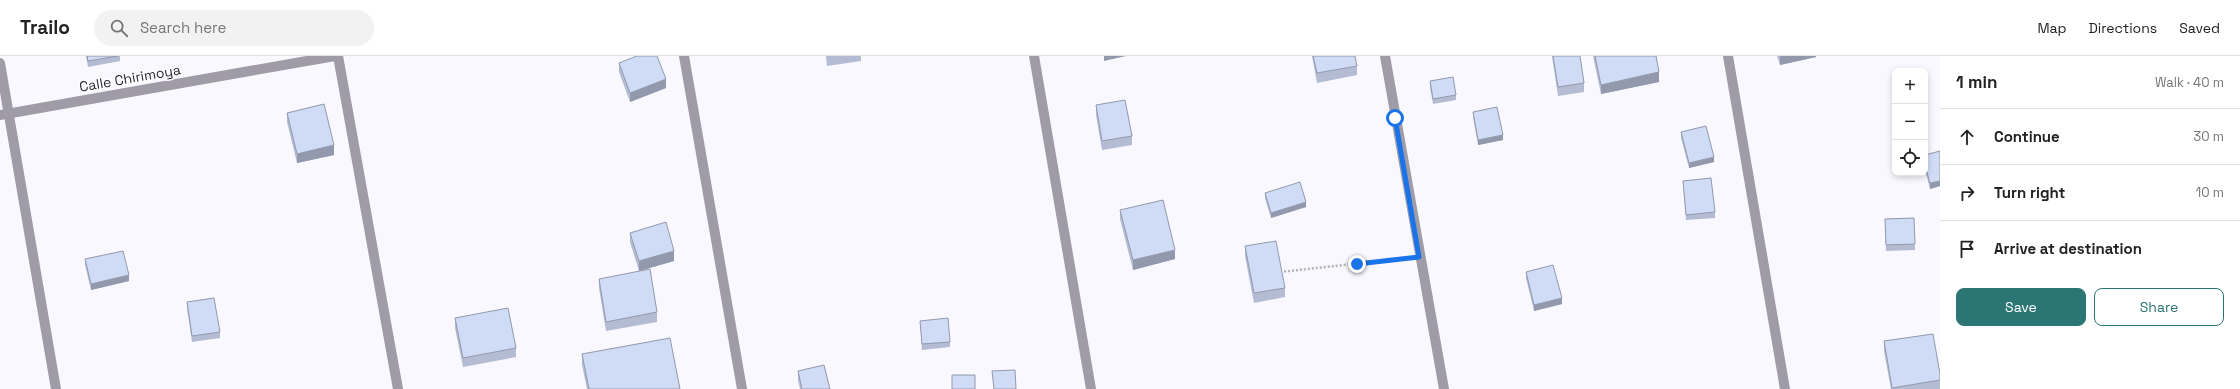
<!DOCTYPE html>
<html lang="en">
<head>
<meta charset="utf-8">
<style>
  body { margin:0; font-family:"Space Grotesk",sans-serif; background:#f2f2f2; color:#222 }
  .controls { position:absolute; right:12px; top:12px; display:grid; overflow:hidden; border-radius:8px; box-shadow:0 2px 6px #0003 }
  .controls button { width:36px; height:36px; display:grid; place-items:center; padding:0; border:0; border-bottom:1px solid #e0e0e0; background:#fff; color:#222; font:20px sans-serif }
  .stop { position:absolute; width:12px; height:12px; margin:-9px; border:3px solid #1a73e8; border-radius:50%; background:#fff }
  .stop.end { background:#1a73e8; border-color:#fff; box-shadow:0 1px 4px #0008 }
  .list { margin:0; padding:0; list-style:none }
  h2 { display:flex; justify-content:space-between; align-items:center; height:52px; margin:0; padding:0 16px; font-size:17px }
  h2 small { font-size:13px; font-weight:400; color:#767676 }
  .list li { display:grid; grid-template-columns:26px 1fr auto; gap:12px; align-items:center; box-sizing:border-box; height:56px; padding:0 16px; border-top:1px solid #e0e0e0 }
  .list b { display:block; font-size:15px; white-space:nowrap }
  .list em { font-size:13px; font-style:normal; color:#767676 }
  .actions { display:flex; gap:8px; padding:12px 16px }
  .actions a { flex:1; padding:9px 0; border:1px solid #2b7574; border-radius:8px; text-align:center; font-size:14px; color:#2b7574 }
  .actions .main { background:#2b7574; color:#fff }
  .icon { flex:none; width:22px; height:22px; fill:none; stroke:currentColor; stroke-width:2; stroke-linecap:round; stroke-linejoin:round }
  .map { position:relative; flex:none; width:1940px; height:333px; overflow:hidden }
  header { display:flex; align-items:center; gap:24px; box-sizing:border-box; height:56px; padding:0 20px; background:#fff; border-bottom:1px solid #e0e0e0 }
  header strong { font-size:19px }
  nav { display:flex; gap:22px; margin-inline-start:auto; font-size:14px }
  .search { width:280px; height:36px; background:#f2f2f2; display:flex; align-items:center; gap:10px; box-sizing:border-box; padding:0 14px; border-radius:22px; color:#767676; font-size:15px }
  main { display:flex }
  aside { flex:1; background:#fff }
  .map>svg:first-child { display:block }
</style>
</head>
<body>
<header>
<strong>Trailo</strong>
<div class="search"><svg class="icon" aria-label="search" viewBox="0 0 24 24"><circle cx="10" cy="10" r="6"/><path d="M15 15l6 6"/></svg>Search here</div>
<nav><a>Map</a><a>Directions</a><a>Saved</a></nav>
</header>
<main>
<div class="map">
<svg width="1940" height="333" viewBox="0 0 1940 333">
  <rect width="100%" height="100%" fill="#f8f8fe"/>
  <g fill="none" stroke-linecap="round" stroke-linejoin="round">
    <path stroke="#b3b3ba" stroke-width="2.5" stroke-dasharray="2 2" stroke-linecap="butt" d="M1280 216 1399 203"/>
    <path stroke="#a09ca7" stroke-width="10" d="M338 0 398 333
      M1034 0 1091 333
      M1385 0 1444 333
      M1728 0 1785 333
      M0 7 56 333"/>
    <path stroke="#a09ca7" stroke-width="10" d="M684 0 742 333
      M0 59 335 0"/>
  </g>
  <path fill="#b3bcd3" d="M86 0H120V5L88 11Z
    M826 0H861V5L827 10Z
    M1312 0H1355L1357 10V19L1317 27Z
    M1552 0H1580L1584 27V36L1558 40Z
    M1593 0H1656L1659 26 1601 38Z
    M1777 0H1816V1L1780 9Z
    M619 7 666 32 630 46 619 16Z
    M1430 25 1456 39V44L1433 48 1430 31Z
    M1096 49 1132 80V89L1102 94 1096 59Z
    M1473 56 1503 84 1478 89 1473 61Z
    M287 57 334 99 297 107 287 66Z
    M1681 76 1714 106 1689 112 1681 82Z
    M1940 95V130L1930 133 1925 114V99Z
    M1683 125 1715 156V162L1686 164Z
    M1265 137 1306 151 1271 162 1265 142Z
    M1120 154 1175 203 1133 214 1120 163Z
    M1914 162 1915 194 1886 195 1885 163Z
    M630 177 674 205 639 215 630 186Z
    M1245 190 1285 232V241L1254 247 1245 200Z
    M85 203 129 225 91 234 85 209Z
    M1526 216 1562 248 1534 255 1526 222Z
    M599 223 657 256V266L606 275 599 232Z
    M187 246 220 276V282L192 286 187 252Z
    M455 262 516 292V301L463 311 455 272Z
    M920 265 950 286V291L922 294Z
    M1884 285 1940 318V333H1891L1884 295Z
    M582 298 680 333H587L582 309Z
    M798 315 830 333H800L798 324Z"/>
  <path fill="#9299ac" d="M1104 0H1126L1104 5Z
    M1780 0H1816V1L1780 9Z
    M1659 16V26L1601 38V29Z
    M666 23V32L630 46V37Z
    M1503 79V84L1478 89V84Z
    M334 89V99L297 107V98Z
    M1714 101V106L1689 112V107Z
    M1940 125V130L1930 133V127Z
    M1306 146V151L1271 162V157Z
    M1175 194V203L1133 214V204Z
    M674 195V205L639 215V205Z
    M129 219V225L91 234V228Z
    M1562 242V248L1534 255V249Z"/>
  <path fill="#d0dbf5" stroke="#9299ac" d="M87 0H118L88 5Z
    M637 0H657L666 23 630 37 619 7Z
    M1313 0H1355L1357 10 1317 17Z
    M1553 0H1580L1584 27 1558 31Z
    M1595 0H1656L1659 16 1601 29Z
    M1453 21 1456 39 1433 43 1430 25Z
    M1125 44 1132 80 1102 85 1096 49Z
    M324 48 334 89 297 98 287 57Z
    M1497 51 1503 79 1478 84 1473 56Z
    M1706 70 1714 101 1689 107 1681 76Z
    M1940 95V125L1930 127 1925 109V99Z
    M1711 122 1715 156 1686 159 1683 125Z
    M1300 126 1306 146 1271 157 1265 137Z
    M1163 144 1175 194 1133 204 1120 154Z
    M1914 162 1915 188 1886 189 1885 163Z
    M666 166 674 195 639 205 630 177Z
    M1276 185 1285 232 1254 237 1245 190Z
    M123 195 129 219 91 228 85 203Z
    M1553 209 1562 242 1534 249 1526 216Z
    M650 213 657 256 606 266 599 223Z
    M214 242 220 276 192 280 187 246Z
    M508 252 516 292 463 302 455 262Z
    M948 262 950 286 922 288 920 265Z
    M1933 278 1940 318V324L1892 332 1884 285Z
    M670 282 680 333H589L582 298Z
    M824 309 830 333H802L798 315Z
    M1015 314 1016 333H994L992 315Z
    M952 319H975V333H952Z"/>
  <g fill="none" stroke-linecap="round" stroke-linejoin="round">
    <path stroke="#1a73e8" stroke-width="5" d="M1357 208 1419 201 1395 62"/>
  </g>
  <g text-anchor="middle" stroke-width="3" stroke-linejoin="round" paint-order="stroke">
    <g font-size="14" fill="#2a2a35" stroke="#fff">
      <text transform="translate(130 22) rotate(-10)" y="5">Calle Chirimoya</text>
    </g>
  </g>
</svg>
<div class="controls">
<button>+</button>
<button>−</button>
<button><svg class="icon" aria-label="locate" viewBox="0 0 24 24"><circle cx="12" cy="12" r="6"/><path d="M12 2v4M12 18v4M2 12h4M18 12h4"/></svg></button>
</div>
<div class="stop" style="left:1395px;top:62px"></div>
<div class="stop end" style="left:1357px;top:208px"></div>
</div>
<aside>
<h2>1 min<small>Walk · 40 m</small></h2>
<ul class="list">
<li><svg class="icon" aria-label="ahead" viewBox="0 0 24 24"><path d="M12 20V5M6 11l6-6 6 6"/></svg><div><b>Continue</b></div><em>30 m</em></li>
<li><svg class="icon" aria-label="right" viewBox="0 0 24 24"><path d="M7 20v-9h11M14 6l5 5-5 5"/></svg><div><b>Turn right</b></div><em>10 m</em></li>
<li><svg class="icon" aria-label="arrive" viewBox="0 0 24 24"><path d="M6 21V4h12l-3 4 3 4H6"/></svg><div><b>Arrive at destination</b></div></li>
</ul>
<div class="actions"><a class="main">Save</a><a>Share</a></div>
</aside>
</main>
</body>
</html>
